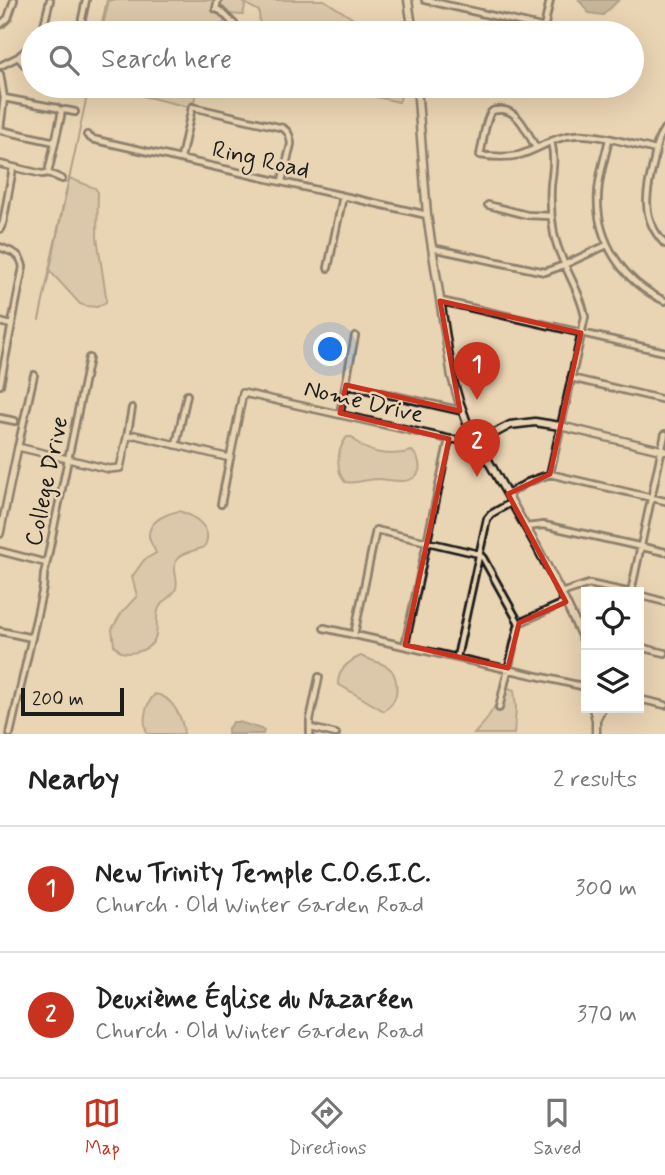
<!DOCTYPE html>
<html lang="en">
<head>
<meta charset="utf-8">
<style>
  body { margin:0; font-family:Mynerve,sans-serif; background:#f6f6f6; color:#222 }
  .controls { position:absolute; right:21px; bottom:21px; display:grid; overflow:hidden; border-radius:0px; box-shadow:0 7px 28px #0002 }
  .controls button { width:63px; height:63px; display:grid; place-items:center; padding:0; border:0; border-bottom:2px solid #e0e0e0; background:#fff; color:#222; font:35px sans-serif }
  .scale { position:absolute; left:21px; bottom:18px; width:103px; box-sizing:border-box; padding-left:7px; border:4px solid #1c1c1c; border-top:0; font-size:19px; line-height:24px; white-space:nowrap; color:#1c1c1c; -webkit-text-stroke:5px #e9d4b3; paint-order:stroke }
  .you { position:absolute; left:331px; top:350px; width:24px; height:24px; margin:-18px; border:5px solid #fff; border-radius:50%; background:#1a73e8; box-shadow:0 0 0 10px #1a73e833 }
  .badge { display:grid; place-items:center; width:46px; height:46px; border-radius:50%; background:#c8321e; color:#fff; font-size:23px; font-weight:700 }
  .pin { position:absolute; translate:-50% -58px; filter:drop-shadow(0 2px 4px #0008) }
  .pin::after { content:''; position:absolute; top:37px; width:24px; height:21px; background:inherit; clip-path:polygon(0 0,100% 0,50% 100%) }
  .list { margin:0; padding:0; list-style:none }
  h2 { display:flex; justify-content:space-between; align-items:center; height:91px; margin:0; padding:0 28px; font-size:30px }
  h2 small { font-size:23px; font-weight:400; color:#767676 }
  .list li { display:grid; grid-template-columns:46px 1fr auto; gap:21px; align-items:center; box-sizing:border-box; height:126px; padding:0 28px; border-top:2px solid #e0e0e0 }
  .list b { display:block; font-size:26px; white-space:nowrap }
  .list p { margin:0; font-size:23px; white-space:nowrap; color:#767676 }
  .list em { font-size:23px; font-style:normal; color:#767676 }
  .icon { flex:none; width:38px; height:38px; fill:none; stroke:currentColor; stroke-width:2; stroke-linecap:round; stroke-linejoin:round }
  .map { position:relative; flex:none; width:665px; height:734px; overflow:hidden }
  .search { position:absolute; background:#fff; box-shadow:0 7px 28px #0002; left:21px; right:21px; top:21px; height:77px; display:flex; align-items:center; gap:18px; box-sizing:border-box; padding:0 24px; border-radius:38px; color:#767676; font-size:26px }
  .sheet { height:343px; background:#fff }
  nav { display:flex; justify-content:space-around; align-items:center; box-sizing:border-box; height:98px; border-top:2px solid #e0e0e0; background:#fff; font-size:19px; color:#767676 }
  nav a { display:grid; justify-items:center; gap:4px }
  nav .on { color:#c8321e }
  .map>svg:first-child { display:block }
</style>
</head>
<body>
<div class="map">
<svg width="665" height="734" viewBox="0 0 665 734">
  <rect width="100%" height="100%" fill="#e9d4b3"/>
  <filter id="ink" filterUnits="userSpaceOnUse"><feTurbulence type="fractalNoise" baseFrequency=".0143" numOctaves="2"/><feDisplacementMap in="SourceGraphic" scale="14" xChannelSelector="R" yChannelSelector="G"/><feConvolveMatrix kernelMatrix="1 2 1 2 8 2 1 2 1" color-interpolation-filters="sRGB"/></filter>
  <g filter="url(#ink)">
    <path fill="#cbb99d" stroke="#746a5c" stroke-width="2" d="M109 0H241L245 6 243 15 228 14V18L213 33H121L102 30Z
      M245 0H324L375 33H260L259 11 246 4Z
      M146 86H197L194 103 192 102 189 107 143 96Z
      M328 86H405L399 102Z
      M69 178 95 188 98 192 97 237 106 296V302L97 307 86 306 80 304 49 270Z
      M347 437H352C366 455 392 457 412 451 417 456 421 463 419 471 413 487 390 479 378 479 366 479 357 484 345 482 335 470 337 449 347 437Z
      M179 511C195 516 215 529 204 547 196 551 180 552 176 561 172 569 179 580 176 588 174 597 162 599 159 608 155 616 158 626 156 635 153 650 134 655 121 652L114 645 112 629 122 612 137 596 132 577 144 560 156 553C154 547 150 543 149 537 148 521 166 514 179 511Z
      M361 656C369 660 380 662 388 667 398 674 399 694 392 703 391 705 386 709 384 711L338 684C338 670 349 661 361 656Z
      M508 688 514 690 516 708 514 734H474L485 722 505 690Z
      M155 694C172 696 183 718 184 734H147C142 720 145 705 155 694Z"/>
    <path fill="#a1927e" stroke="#6c6357" stroke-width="2" d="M579 0H619L603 15 589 13Z
      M233 722H239L264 730 263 734H228V728Z"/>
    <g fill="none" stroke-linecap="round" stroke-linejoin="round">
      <path stroke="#6c6357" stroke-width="2" d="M100 33 107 0
        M39 320 89 86"/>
      <g stroke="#1c1c1c" stroke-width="10">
        <path id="minor" d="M218 0 216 9 221 11 238 28
          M425 0 549 29
          M0 25 8 18 14 0
          M544 28 550 0
          M42 33 50 0
          M79 33 86 0
          M18 57 24 64 33 67
          M0 66 18 57 33 44
          M0 74 4 98 0 129
          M4 98 57 108 61 111 65 110 75 112
          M664 129C657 139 656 149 654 161 646 193 640 218 665 244
          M0 130 55 142
          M87 135 92 139 427 215
          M609 139C605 157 599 175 598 193 595 240 623 282 665 301
          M536 148C528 134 518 107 498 110 493 110 491 111 489 116 484 127 483 143 480 155 493 157 506 158 519 155 538 150 555 136 575 135 598 133 633 145 656 150
          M181 158 192 107 283 128C289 132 290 136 291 144L282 181
          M0 164 42 174 48 173 62 179
          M48 173 61 116V111
          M488 205 527 215 551 216
          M0 229 3 223 13 168
          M0 247C13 253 20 252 23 267L0 385
          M432 248 545 272 564 265 607 245
          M328 268 343 196
          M441 301 665 352
          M0 322 11 325
          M571 378 665 400
          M346 385 462 411
          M340 413 355 336
          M0 418 15 421
          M127 437 132 408
          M176 445 187 395
          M18 447 34 375
          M550 474 585 317C580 288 560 264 554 234 551 218 550 201 551 185 553 169 555 157 551 141
          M508 494 528 482 550 474 665 501
          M221 504 230 458
          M526 527 544 525 665 552
          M0 551 46 563
          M631 592 665 434
          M561 593 589 584 627 592
          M639 595 665 602
          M519 623 566 602
          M324 628 586 687
          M0 631 32 638
          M354 635 376 530 479 554 483 558 519 623
          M405 645 449 439
          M639 647 665 653
          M457 657 487 519 491 514 512 502
          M639 699 665 705
          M499 708 519 623
          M311 728 336 734
          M10 734 43 588 44 575 89 358
          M310 734V720L319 677"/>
      </g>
      <g stroke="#1c1c1c" stroke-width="10">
        <path id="tertiary" d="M0 534 18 447 109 469 120 468 127 437 135 435 230 458 243 393 449 439 478 442"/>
      </g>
      <g stroke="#1c1c1c" stroke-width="11">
        <path id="secondary" d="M408 0 413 33
          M417 86 427 215 452 377 459 401 467 423 537 547 561 593 586 645
          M478 442 510 425 535 422 560 426 665 451
          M593 708 596 720V734
          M596 720 602 708"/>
      </g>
      <use href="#minor" stroke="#e9d4b3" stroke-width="4.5"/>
      <use href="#tertiary" stroke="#e9d4b3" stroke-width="5"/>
      <use href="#secondary" stroke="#e9d4b3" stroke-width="6"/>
    </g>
  </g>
  <path d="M0 0H665V734H0ZM440 301 581 333 550 474 508 494 566 602 519 623 508 668 405 645 449 439 340 413 346 385 460 411Z" fill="#e9d4b3" fill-opacity=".55" fill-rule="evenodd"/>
  <path fill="none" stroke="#c8321e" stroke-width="5" stroke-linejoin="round" d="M440 301 581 333 550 474 508 494 566 602 519 623 508 668 405 645 449 439 340 413 346 385 460 411Z"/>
  <g text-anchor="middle" stroke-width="5" stroke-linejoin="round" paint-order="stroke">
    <g font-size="24" fill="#1c1c1c" stroke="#e9d4b3">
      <text transform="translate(261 159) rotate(13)" y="8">Ring Road</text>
      <text transform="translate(364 401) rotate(13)" y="8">Nome Drive</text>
      <text transform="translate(46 481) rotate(-78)" y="8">College Drive</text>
    </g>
  </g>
</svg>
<div class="controls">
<button><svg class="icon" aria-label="locate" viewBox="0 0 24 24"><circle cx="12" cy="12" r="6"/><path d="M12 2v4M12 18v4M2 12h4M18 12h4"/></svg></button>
<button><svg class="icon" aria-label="layers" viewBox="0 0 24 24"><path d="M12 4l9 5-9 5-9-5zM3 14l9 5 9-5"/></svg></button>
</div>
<div class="scale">200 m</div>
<div class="you"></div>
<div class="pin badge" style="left:477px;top:400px">1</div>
<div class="pin badge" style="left:477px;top:477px">2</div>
<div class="search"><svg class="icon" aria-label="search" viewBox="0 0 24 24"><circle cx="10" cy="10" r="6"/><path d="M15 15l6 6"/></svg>Search here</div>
</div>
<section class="sheet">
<h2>Nearby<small>2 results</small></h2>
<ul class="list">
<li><span class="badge">1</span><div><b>New Trinity Temple C.O.G.I.C.</b><p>Church · Old Winter Garden Road</p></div><em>300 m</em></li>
<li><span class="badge">2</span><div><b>Deuxième Église du Nazaréen</b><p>Church · Old Winter Garden Road</p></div><em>370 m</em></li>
</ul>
</section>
<nav>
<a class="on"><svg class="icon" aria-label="map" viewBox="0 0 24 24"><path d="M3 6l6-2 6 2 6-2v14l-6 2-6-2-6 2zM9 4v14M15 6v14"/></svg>Map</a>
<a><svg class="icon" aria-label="directions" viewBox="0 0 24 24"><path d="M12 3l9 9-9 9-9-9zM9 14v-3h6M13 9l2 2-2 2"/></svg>Directions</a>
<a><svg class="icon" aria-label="saved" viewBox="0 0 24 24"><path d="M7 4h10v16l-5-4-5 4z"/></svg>Saved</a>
</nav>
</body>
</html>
